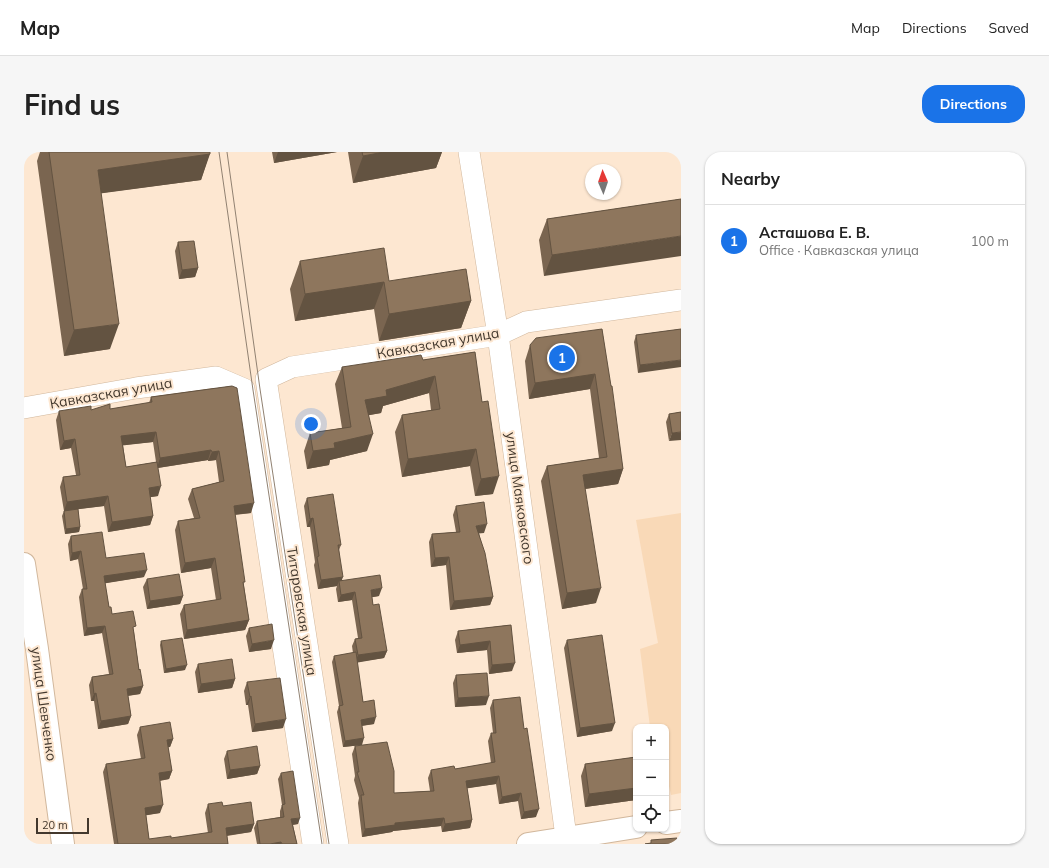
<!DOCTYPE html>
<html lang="en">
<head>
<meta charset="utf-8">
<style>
  body { margin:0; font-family:Mulish,sans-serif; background:#f6f6f6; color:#222 }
  .controls { position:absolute; right:12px; bottom:12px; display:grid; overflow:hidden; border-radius:8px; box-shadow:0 1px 3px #0004 }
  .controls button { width:36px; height:36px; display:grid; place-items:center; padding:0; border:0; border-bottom:1px solid #e0e0e0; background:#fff; color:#222; font:20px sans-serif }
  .compass { position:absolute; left:561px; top:12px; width:36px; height:36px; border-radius:50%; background:#fff; box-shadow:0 1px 3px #0004; rotate:358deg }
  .scale { position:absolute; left:12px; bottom:10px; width:53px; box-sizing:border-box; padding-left:4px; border:2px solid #43382d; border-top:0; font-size:11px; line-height:14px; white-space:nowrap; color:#43382d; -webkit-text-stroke:3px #fde7d1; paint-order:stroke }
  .you { position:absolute; left:287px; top:272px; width:14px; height:14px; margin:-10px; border:3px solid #fff; border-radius:50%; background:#1a73e8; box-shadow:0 0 0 6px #1a73e833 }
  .badge { display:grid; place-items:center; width:26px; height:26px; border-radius:50%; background:#1a73e8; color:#fff; font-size:13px; font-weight:700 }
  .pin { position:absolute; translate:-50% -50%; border:2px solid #fff; box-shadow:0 1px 4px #0006 }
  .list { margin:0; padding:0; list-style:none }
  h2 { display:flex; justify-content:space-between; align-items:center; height:52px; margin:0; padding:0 16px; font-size:17px }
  h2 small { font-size:13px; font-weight:400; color:#767676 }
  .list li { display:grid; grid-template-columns:26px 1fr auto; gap:12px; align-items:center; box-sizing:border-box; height:72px; padding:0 16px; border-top:1px solid #e0e0e0 }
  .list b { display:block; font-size:15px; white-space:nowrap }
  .list p { margin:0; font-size:13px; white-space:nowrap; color:#767676 }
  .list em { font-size:13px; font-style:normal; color:#767676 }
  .icon { flex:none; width:22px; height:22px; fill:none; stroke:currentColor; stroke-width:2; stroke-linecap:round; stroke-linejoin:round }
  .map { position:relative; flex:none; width:657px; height:692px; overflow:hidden; border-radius:16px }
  header { display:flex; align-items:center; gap:24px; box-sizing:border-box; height:56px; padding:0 20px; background:#fff; border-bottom:1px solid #e0e0e0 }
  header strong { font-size:19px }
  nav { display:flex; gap:22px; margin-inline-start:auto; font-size:14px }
  .intro { display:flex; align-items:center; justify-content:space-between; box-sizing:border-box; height:96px; padding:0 24px }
  h1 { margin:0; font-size:28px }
  .button { padding:10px 18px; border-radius:16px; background:#1a73e8; color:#fff; font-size:14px; font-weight:700 }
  main { display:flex; gap:24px; padding:0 24px }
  aside { flex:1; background:#fff; border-radius:16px; box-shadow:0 1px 3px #0004 }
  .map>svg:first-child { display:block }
</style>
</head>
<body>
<header>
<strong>Map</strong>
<nav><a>Map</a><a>Directions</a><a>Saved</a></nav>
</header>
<div class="intro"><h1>Find us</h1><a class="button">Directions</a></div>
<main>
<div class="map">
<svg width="657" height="692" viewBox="0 0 657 692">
  <rect width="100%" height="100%" fill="#fde7d1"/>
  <path fill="#f9d9b7" d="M657 361V641L647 643 642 621V575H626L616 497 634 491 612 368Z"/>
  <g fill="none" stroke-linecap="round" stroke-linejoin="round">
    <g stroke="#d1b79c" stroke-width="22">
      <path id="minor" d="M445 0 474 183 543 692
        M0 256 112 236 192 225 220 237 289 692
        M314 692 242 227 268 215 474 183 502 170 657 148"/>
    </g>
    <g stroke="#d1b79c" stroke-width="24">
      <path id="tertiary" d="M0 412 13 497 39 692
        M642 671 657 669
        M504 692 612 675"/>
    </g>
    <use href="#minor" stroke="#fff" stroke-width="21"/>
    <use href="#tertiary" stroke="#fff" stroke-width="22"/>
    <path stroke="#908171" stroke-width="1" d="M195 0 229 238 298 692
      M203 0 236 237 305 692"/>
  </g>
  <path fill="#7a6550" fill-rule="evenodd" d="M16 0H186L177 28 77 41 86 197 40 204 13 9Z
    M248 0H313L250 11Z
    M324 0H418L412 16 329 31Z
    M657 47 520 124 515 88 523 67Z
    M154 90 174 116 171 125 155 127 151 99Z
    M276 109 365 129 447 149 437 176 355 189 350 157 271 169 266 137Z
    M578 177 599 317 594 332 561 337 572 451 538 457 517 329 523 314 575 306 566 237 505 247 501 209 506 193Z
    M657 177 614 221 610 190 612 183Z
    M451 200 469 342 451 344 446 314 378 325 371 280 378 263 407 258 405 241 359 254 357 261 345 263 343 299 306 308 305 313 283 317 280 299 286 281 318 276 311 232 318 215 399 208Z
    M208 234 227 361 211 363 220 434 225 468 221 478 160 487 156 462 160 453 192 448 187 416 157 421 151 378 154 369 170 366 164 347 168 337 195 330 192 308 184 309V308L134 316V344L126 345 129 364 126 373 84 380 80 354 54 357 56 375 55 380 41 382 38 364 40 359 36 335 39 325 52 323 47 296 36 298 32 268 35 259 67 258 86 257 125 251 127 245ZM129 290 132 310 102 315 99 293Z
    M657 260 645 289 642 270 645 262Z
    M283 346 317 393 315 398 318 429 355 444 348 445 349 453 363 499 360 506 333 510 339 550 350 572 338 574V593L319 595 313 560 315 554 308 510 310 504 329 501 328 494 331 487 334 486 328 448 314 450 312 437 313 434 294 437 290 413 291 410 286 375H283L280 354Z
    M432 354 460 381H455L469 445 466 453 426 458 422 413 407 415 405 390 408 382 432 380 429 363Z
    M47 384 82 406 120 425 81 431 85 455 88 462 110 480 115 518 119 534 116 542 104 544 107 564 104 572 74 577 70 549H67L65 533 68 525 85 522 78 481 60 484 55 445 58 437H59L54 407 46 409 44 392Z
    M123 427 159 444 156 452 123 457 119 435Z
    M487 473 488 519 465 522 463 498 433 501 431 488 434 479Z
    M225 476 247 497 225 500 222 484Z
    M543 488 588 579 553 585 540 496Z
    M137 489 161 518 140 521 136 493Z
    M174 512 211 527 208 536 174 541 171 520Z
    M432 523 462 553 431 555 429 531Z
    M223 530 259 576 228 580 224 553H222L220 539Z
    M469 548 512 665 497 667 494 649 475 652 472 632 443 636 448 668 446 676 418 680 417 674 369 679 368 680 338 685 334 651 335 646 330 628 331 624 328 602 331 594 370 641 406 639 404 626 407 618 431 617 467 611 464 589 467 581H469L466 556Z
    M116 575 149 587 146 595H144L148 619 145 627 136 629V661L122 663 125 687 147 686 184 681 181 661 184 652 199 654 230 672 227 680 203 684 204 692H90L79 620 82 612 117 607 113 583Z
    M203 599 236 614 233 622 203 627 200 607Z
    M612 605V648L561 655 557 624 561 612Z
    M257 621 274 672 269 673 273 692H233L230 676 233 669 256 665V659L258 653 254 627Z"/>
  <path fill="#635341" d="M254 0H313L250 11Z
    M360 0H418L412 16 329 31 339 4Z
    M186 2 177 28 65 43 74 18Z
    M657 84V104L520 124 528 103Z
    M174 116 171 125 155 127 158 118Z
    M360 130 350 157 271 169 281 142Z
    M447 149 437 176 355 189 365 162Z
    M95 172 86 197 40 204 50 178Z
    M657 208V215L614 221 616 213Z
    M571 222 566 237 505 247 511 231Z
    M411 224 405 241 359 254 357 261 335 265 341 248 362 238Z
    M132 280 129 290 94 294 97 284Z
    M657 280V288L645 289 648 281Z
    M349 282 343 299 306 308 305 313 283 317 289 299 310 291Z
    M51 287 47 296 36 298 40 289Z
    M452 297 446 314 378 325 384 307Z
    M187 298 184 308 133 316 136 306Z
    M195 299 192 308 184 309 188 300Z
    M599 317 594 332 554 338 559 323Z
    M475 324 469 342 451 344 457 327Z
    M137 334 134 344 121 346 125 336Z
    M84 344 80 354 40 359 43 350Z
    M230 351 227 361 206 363 210 354Z
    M129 364 126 373 84 380 88 370Z
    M289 366 286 375H283L286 367Z
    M463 372 460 381 449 382 452 374Z
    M56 375 55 380 41 382 42 377Z
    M57 399 54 407 46 409 48 401Z
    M425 405 422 413 407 415 411 406Z
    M191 406 187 416 157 421 161 411Z
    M123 418 120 425 77 432 80 424Z
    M319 425 316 433 315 429 313 434 294 437 297 428Z
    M358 436 355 444 344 446 347 438Z
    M577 436 572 451 538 457 543 441Z
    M331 440 328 448 314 450 317 443Z
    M159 444 156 452 123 457 126 449Z
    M469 445 466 453 426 458 430 449Z
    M225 468 221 478 160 487 163 478Z
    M81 474 78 481 60 484 63 476Z
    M250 488 247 497 225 500 228 492Z
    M466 489 463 498 433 501 436 493Z
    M363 499 360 506 331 511 334 503Z
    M491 511 488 519 465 522 468 513Z
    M163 513 161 518 140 521 142 517Z
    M211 527 208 536 174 541 177 532Z
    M119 534 116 542 101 544 103 537Z
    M72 541 70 549H67L70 542Z
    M227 544 224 553H222L226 545Z
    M465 544 462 553 431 555 434 546Z
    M107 564 104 572 74 577 77 569Z
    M352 565 350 572 335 574 337 568Z
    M262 567 259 576 228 580 231 572Z
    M591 571 588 579 553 585 556 576Z
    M340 586 338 593 319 595 321 589Z
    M149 587 146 595 140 596 143 588Z
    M236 614 233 622 203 627 206 618Z
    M148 619 145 627 132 629 135 621Z
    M475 624 472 632 439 637 442 629Z
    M644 631 642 637V632Z
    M612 636V648L561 655 565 642Z
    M497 641 494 649 475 652 478 645Z
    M139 653 136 661 118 664 121 656Z
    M515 657 512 665 497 667 500 660Z
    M276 666 274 672 265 673 267 667Z
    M420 666 417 674 369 679 368 680 338 685 341 677 371 671Z
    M448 668 446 676 418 680 421 672Z
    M230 672 227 680 199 684 202 676Z
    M257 690V692H246Z"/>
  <path fill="#8e765d" stroke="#635341" d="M25 0H186V2L74 18 95 172 50 178Z
    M338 0H360L339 4Z
    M657 47V84L528 103 523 67Z
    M170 89 174 116 158 118 154 90Z
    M360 96 365 129 442 117 447 149 365 162 360 130 281 142 276 109Z
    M578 177 587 234H588L599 317 559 323 577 436 543 441 523 314 583 305 571 222 511 231 506 193 512 186Z
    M657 177V208L616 213 612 183Z
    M451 200 458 250 464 249 475 324 457 327 452 297 384 307 378 263 416 257 411 224 362 238 363 244 341 248 349 282 310 291 311 296 289 299 286 281 327 275 318 215 397 203 399 208Z
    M208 234 213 236 230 351 210 354 221 430H219L225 468 163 478 160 453 197 447 191 406 161 411 154 369 176 366 168 337 200 329 195 299 188 300 187 298 136 306 132 280 97 284 102 315 133 310 137 334 125 336 129 364 88 370 84 344 43 350 39 325 56 323 51 287 40 289 35 259 67 254V258L86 252V257L128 250 127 245Z
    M657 260V280L648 281 645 262Z
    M309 342 317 393H314L319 425 297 428 293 405 295 404 289 366 286 367 283 346Z
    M460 350 463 372 452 374 461 401 469 445 430 449 425 405 411 406 408 382 436 380 432 354Z
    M54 357 56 375 42 377 40 359Z
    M78 380 82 406 120 401 123 418 80 424 85 455H87L88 462 109 459 112 474 109 475 115 518 116 517 119 534 103 537 107 564 77 569 72 541 70 542 68 525 89 522 81 474 63 476 58 437H63L57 399 48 401 47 384Z
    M155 422 159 444 126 449 123 427Z
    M356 423 358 436 347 438 349 453 355 452 363 499 334 503 331 487 338 486 331 440 317 443 315 429Z
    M248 472 250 488 228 492 225 476Z
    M487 473 491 511 468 513 466 489 436 493 434 479Z
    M578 483 591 571 556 576 543 488Z
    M158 486 163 513 142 517 137 489Z
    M332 500 339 550 350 548 352 565 337 568 340 586 321 589 315 554 319 553 310 504Z
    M208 507 211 527 177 532 174 512Z
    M463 521 465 544 434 546 432 523Z
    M256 526 262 567 231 572 227 544 226 545 223 530Z
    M496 545 500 577 503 576 515 657 500 660 497 641 478 645 475 624 442 629 448 668 421 672 420 666 371 671V673L341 677 337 643H340L333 620H335L331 594 363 590 370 619V641L410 639 407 618 430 614 431 617 471 610 467 581H472L469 548Z
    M146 570 149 587 143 588 148 619 135 621 139 653 121 656 125 687 147 684V686L188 680 184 652 198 650 199 654 227 650 230 672 202 676 204 692H94L82 612 121 606 116 575Z
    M233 594 236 614 206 618 203 599Z
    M612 605V636L565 642 561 612Z
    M642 616 644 631 642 632Z
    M269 619 276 666 267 667 273 692H258L257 690 246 692H236L233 669 260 665 258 653 261 652 257 621Z
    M653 686V688L657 687V692H621L627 691V688Z"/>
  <g text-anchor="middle" stroke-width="4" stroke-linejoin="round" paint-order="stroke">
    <g font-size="14" fill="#43382d" stroke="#fde7d1">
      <text transform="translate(414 191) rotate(-10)" y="5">Кавказская улица</text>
      <text transform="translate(87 241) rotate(-10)" y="5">Кавказская улица</text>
      <text transform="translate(496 346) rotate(82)" y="5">улица Маяковского</text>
      <text transform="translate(278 459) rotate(81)" y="5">Титаровская улица</text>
      <text transform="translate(20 552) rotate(82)" y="5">улица Шевченко</text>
    </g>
  </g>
</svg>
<div class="controls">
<button>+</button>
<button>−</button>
<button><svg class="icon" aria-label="locate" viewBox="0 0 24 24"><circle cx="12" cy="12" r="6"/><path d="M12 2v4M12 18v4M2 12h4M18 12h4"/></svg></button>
</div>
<svg class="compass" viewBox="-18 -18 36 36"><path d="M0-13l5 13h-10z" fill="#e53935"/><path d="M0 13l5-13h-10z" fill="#767676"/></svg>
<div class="scale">20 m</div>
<div class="you"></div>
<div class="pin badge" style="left:538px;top:206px">1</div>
</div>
<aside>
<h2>Nearby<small></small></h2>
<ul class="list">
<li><span class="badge">1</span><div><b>Асташова Е. В.</b><p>Office · Кавказская улица</p></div><em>100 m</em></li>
</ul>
</aside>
</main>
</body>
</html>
